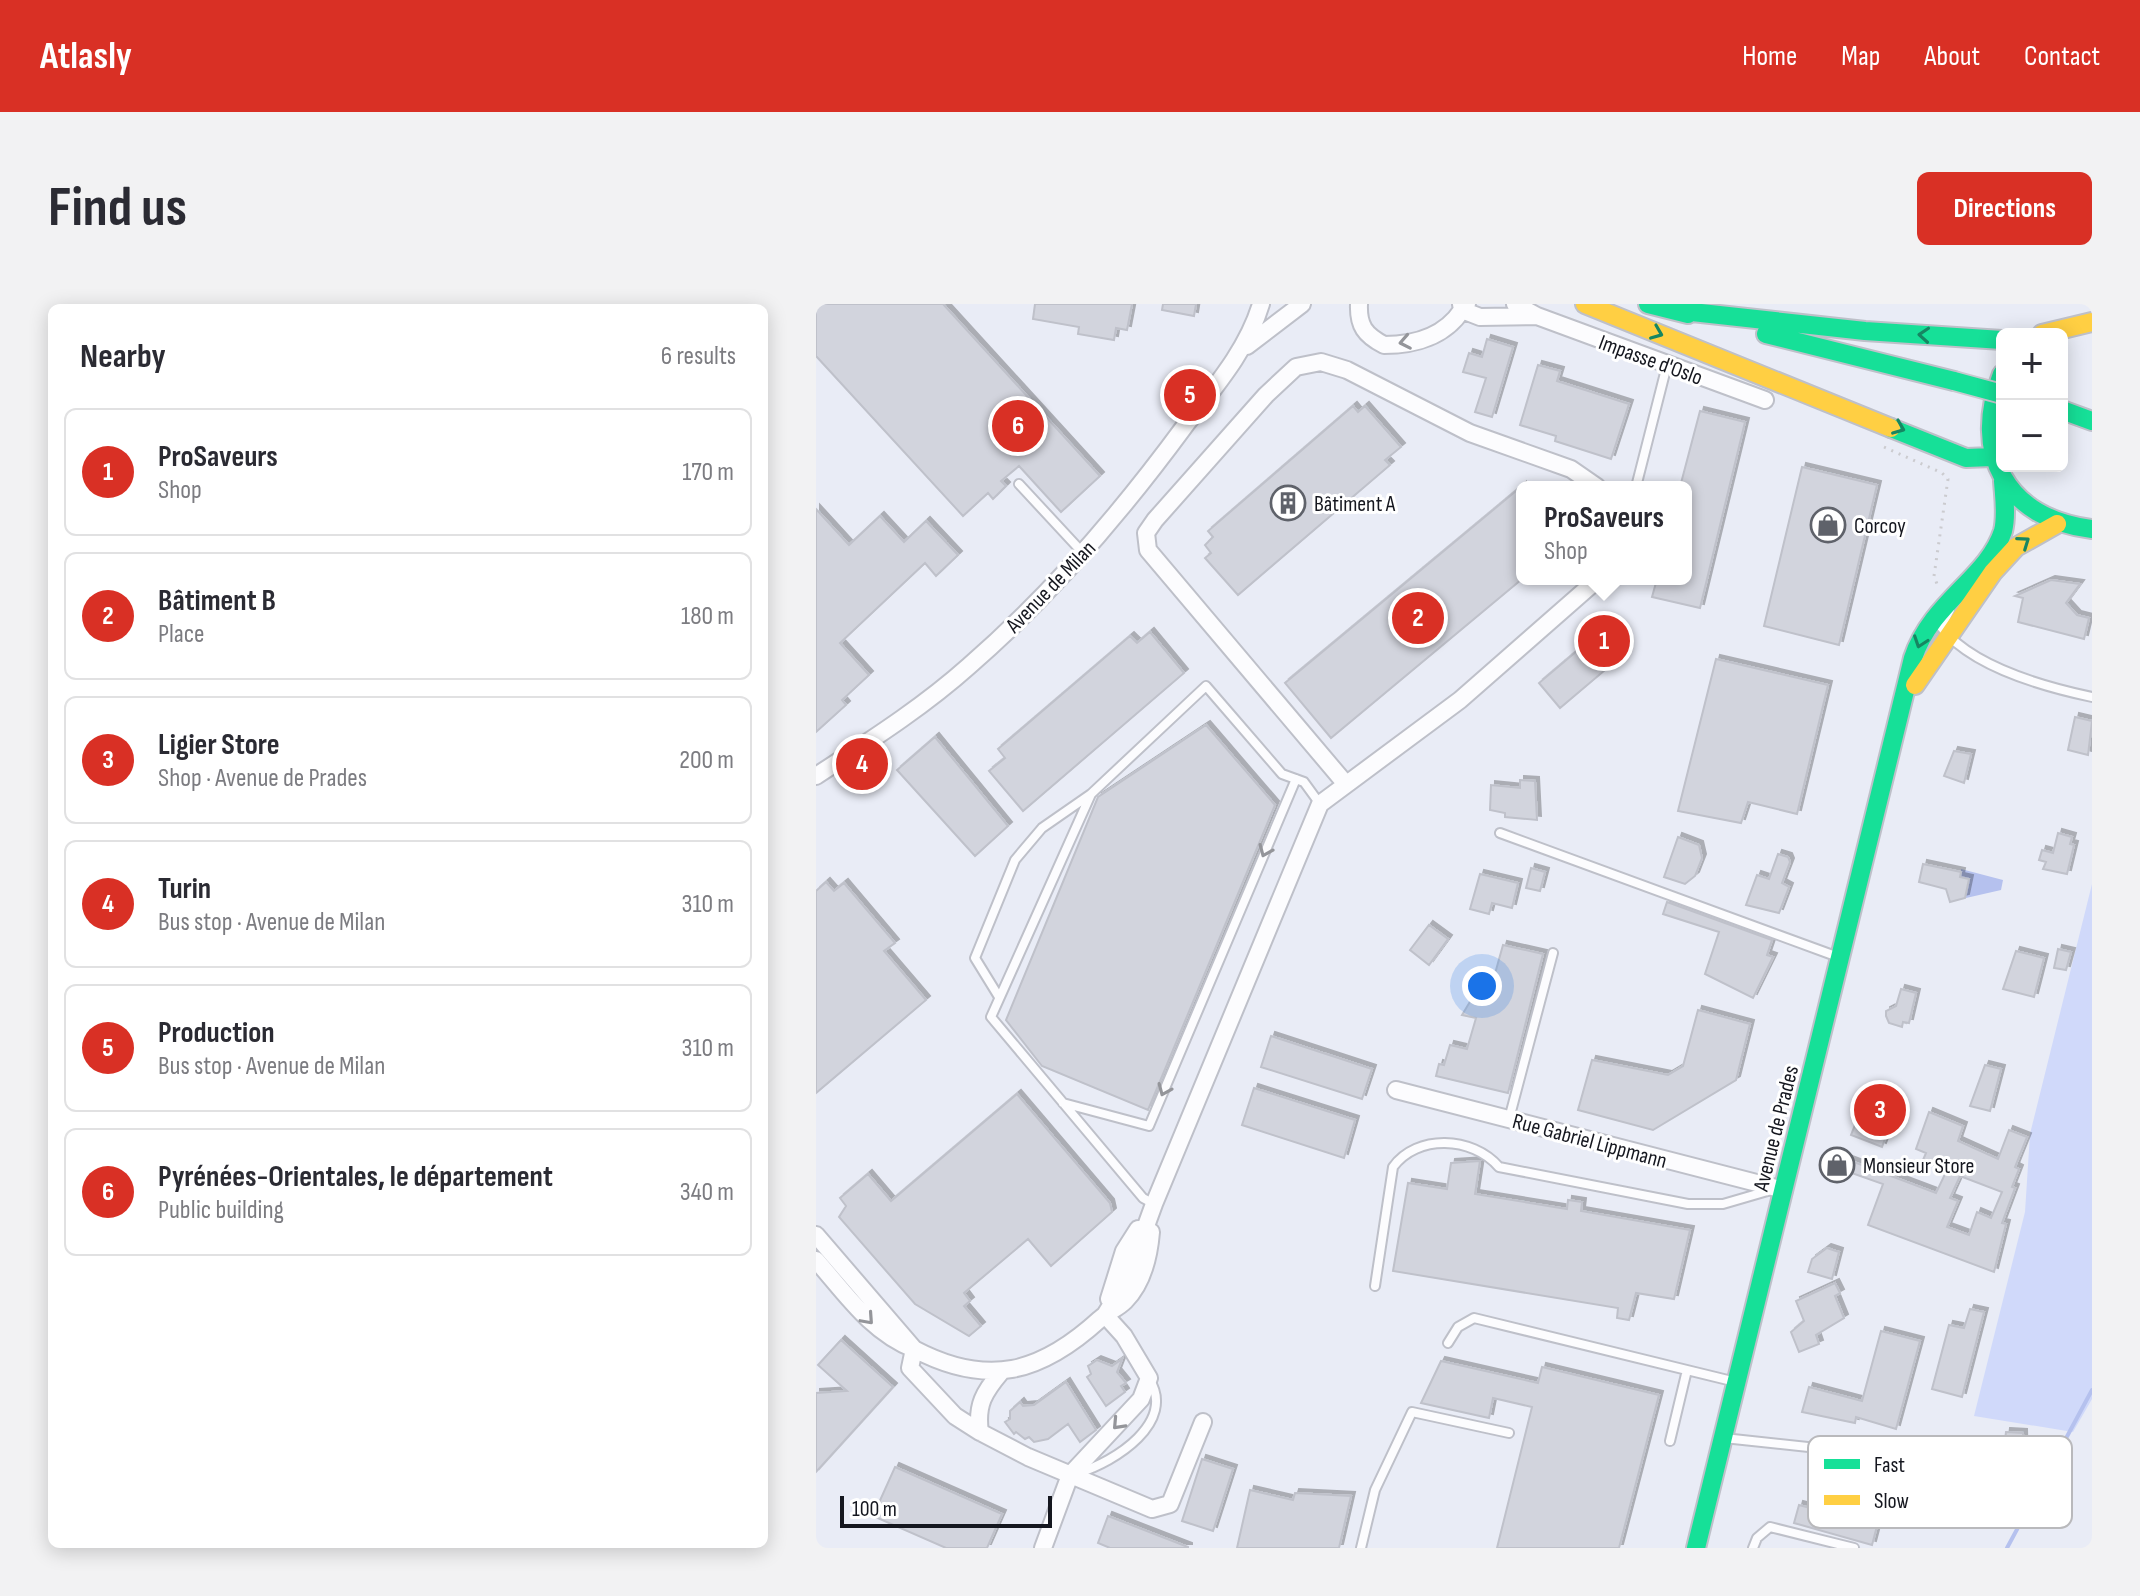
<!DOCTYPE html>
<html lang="en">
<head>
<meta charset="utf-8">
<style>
  body { margin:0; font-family:"Sofia Sans Condensed",sans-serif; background:#f2f2f3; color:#2b2b33 }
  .controls { position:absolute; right:24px; top:24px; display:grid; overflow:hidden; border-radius:12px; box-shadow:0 4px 20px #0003 }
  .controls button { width:72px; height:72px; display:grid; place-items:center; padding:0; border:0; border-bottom:2px solid #e1e1e2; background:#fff; color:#2b2b33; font:40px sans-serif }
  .scale { position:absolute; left:24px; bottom:20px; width:212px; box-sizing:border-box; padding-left:8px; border:4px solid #15171f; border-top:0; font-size:22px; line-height:28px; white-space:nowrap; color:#15171f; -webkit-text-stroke:6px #fff; paint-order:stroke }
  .you { position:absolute; left:666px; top:682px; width:28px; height:28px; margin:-20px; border:6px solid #fff; border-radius:50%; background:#1a73e8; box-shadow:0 0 0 12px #1a73e833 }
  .badge { display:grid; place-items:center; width:52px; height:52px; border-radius:50%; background:#d93025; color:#fff; font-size:26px; font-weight:700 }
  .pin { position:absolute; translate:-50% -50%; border:4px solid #fff; box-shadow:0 2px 8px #0006 }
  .popup { position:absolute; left:700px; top:177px; width:176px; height:104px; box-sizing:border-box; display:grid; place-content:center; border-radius:12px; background:#fff; filter:drop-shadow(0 2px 6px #0005); font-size:26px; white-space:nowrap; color:#7c7c81 }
  .popup b { font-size:30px; color:#2b2b33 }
  .popup::after { content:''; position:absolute; left:50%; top:100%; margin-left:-16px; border:16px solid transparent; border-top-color:#fff }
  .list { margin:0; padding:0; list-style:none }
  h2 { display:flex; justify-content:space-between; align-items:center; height:104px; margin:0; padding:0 32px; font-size:34px }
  h2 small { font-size:26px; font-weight:400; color:#7c7c81 }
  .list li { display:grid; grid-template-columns:52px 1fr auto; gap:24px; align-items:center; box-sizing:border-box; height:128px; margin:0 16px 16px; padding:0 16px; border:2px solid #e1e1e2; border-radius:12px }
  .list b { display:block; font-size:30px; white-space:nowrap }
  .list p { margin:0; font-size:26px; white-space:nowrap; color:#7c7c81 }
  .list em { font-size:26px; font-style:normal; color:#7c7c81 }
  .map { position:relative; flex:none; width:1276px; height:1244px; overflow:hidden; border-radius:12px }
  header { display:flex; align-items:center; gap:48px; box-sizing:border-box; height:112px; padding:0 40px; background:#d93025; color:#fff }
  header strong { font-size:38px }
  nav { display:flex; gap:44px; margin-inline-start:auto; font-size:28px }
  .intro { display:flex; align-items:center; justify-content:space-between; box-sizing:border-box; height:192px; padding:0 48px }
  h1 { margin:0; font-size:56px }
  .button { padding:20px 36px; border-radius:12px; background:#d93025; color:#fff; font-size:28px; font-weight:700 }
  main { display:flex; gap:48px; padding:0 48px }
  aside { flex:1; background:#fff; border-radius:12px; box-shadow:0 4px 20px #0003 }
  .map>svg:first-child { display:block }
</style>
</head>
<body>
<header>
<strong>Atlasly</strong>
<nav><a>Home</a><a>Map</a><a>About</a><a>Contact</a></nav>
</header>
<div class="intro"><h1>Find us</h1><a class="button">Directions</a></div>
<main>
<aside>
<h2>Nearby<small>6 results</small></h2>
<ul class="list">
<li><span class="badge">1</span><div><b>ProSaveurs</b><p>Shop</p></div><em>170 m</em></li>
<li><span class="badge">2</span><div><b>Bâtiment B</b><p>Place</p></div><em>180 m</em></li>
<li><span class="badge">3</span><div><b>Ligier Store</b><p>Shop · Avenue de Prades</p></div><em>200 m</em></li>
<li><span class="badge">4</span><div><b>Turin</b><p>Bus stop · Avenue de Milan</p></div><em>310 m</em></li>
<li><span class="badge">5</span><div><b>Production</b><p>Bus stop · Avenue de Milan</p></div><em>310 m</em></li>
<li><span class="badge">6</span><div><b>Pyrénées-Orientales, le département</b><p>Public building</p></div><em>340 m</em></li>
</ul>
</aside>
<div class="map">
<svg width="1276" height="1244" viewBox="0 0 1276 1244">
  <defs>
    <filter id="shadow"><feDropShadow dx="4" dy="-4" stdDeviation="0" flood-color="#0004"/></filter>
  </defs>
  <rect width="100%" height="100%" fill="#e9ecf6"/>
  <path fill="#d0d9fa" d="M1276 580V1095L1257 1128 1158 1112 1209 908 1214 830Z"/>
  <path fill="#b5c1ee" d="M1145 565 1187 576 1185 586 1150 594 1148 585 1153 575 1144 573Z"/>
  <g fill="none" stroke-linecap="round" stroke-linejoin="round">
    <path stroke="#b5c1ee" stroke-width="4" d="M1191 1244 1276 1086"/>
  </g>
  <path fill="#d2d4dd" stroke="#bfc1ca" stroke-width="2" fill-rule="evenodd" filter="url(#shadow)" d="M0 0H127L284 172 245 208 203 162 185 177 190 182 177 195 172 189 147 212 0 52Z
    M219 0H316L311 26 300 24 298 36 262 30 263 23 217 15Z
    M347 0H380L378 12 346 6Z
    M671 35 697 43 676 113 659 108 670 74 647 68 653 49 666 53Z
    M722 61 744 67 741 77 813 100 795 155 739 137 740 132 704 121Z
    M537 102 542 108 549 102 585 143 569 156 574 161 422 291 389 254 395 249 389 241 397 233 392 227Z
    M884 107 929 118 884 304 836 293 841 275H870V183H864Z
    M986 163 1061 181 1023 341 948 322Z
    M706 182V275L515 434 469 379Z
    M0 205 33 241 64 212 88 238 110 217 142 251 120 272 109 259 24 339 53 371 26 396 30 401 0 428Z
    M1235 276 1264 280 1250 299 1261 311 1273 314 1268 335 1202 318 1207 294 1199 292Z
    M787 325 808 350 744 404 723 379Z
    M334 328 368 369 207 507 173 467 189 454 182 445 314 332 321 339Z
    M900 355 1012 381 981 510 932 498 925 519 862 507Z
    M1259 413 1276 417 1272 451 1252 446Z
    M390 421 459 501 332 806 226 762 190 716 282 493Z
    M119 433 192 522 159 552 81 466Z
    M1138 447 1155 450 1148 479 1128 472Z
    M704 476 719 477 721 516 689 513V509L674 506 675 481 704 484Z
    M1242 529 1256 533 1254 540 1258 541 1251 570 1227 565 1230 558 1223 556 1226 546 1237 549Z
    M862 533 883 541 886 554 879 572 869 580 848 573Z
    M962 550 972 553 974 558 966 579 973 583 963 609 930 601 941 571 953 575Z
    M1107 560 1145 568 1144 573 1153 575 1149 594 1134 598 1130 585 1103 578Z
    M715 564 729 568 724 587 710 584Z
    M664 570 702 579 696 604 676 599 673 610 654 605Z
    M10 578 18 587 28 579 79 639 68 647 110 696 0 789V587Z
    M851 598 956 636 951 651 957 653 937 694 889 670 903 628 847 610Z
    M613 621 632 635 613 661 594 646Z
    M687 641 727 650 692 789 620 772 623 760 628 761 634 741 651 745 660 714 646 711 664 681 675 684Z
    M1242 645 1255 648 1250 666 1238 664Z
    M1200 647 1228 654 1218 693 1187 685Z
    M1085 685 1100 689 1093 719 1087 718 1086 723 1073 719 1070 712V707L1080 702Z
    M882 706 934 720 920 776 837 826 762 806 776 756 852 771 867 762Z
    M455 732 556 765 546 795 445 763Z
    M1169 761 1185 765 1174 807 1154 802Z
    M438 784 539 816 528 854 426 821Z
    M1053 786 1083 797 1066 843 1035 831Z
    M201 790 294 899 296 908 235 962 212 935 148 989 154 997 148 1002 165 1022 153 1032 99 1000 23 913 30 902 24 894 52 870 75 897Z
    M1113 808 1147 822 1142 837 1182 855 1193 826 1211 833 1199 863 1203 865 1196 883 1199 884 1186 919 1190 920 1178 968 1052 921 1067 880 1033 868 1030 874 1008 866 1014 849 1120 889 1131 866 1107 856 1110 849 1100 845ZM1144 872 1186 888 1175 914 1161 908 1153 931 1131 923 1142 897 1134 894Z
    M664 857 659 890 751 905 752 896 766 898 765 907 874 926 858 995 820 989 813 1016 801 1014 802 1004 577 967 592 879 631 885 635 859Z
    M1011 944 1023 948 1016 975 992 968 996 955Z
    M1019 979 1024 989 1019 992 1028 1014 1000 1031 1003 1040 983 1048 975 1028 988 1017 980 997Z
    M1154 1005 1168 1008 1146 1093 1116 1085 1133 1021 1148 1024Z
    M1065 1027 1104 1037 1080 1125 1040 1113 1039 1119 986 1108 993 1083 1046 1097Z
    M25 1036 77 1083 0 1168V1089L31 1087 2 1061Z
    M306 1055 301 1068 310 1079 305 1082 309 1088 290 1102 271 1073 275 1070 272 1062 281 1056 296 1062Z
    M625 1057 722 1079 726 1063 843 1091 803 1244H681L716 1103 677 1094 673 1114 605 1099Z
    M250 1078 280 1126 264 1138 252 1120 232 1135 218 1138 213 1133 209 1135 200 1128 198 1130 189 1118 194 1115V1107L204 1098 207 1102 218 1101Z
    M1190 1128 1207 1129 1208 1169 1185 1167Z
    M386 1155 417 1165 397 1227 366 1217Z
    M79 1163 186 1210 171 1244H130L57 1212Z
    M1083 1163 1120 1170 1116 1182 1121 1184 1119 1201 1076 1188Z
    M434 1186 477 1196 479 1189 535 1192 523 1244H421Z
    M983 1201 1061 1222 1056 1241 978 1219Z
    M292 1212 372 1243V1244H294L282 1239Z"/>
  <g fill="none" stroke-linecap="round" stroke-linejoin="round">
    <g stroke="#bec0c9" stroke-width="12">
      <path id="lane" d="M203 180 267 249
        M820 183 851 61
        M1134 306 1125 323C1156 363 1229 383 1276 393
        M275 490 390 382 466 470 488 478 504 500
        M684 529 1025 654
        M183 693 159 654 199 556 226 524 275 490 175 713 327 894 338 900
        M247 799 333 822 480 475
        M693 815 737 649
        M559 982 577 863C601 830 656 832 683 863L872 900H907L955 886
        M632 1039 642 1023 658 1014 920 1078
        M908 1134 1131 1158
        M854 1137 871 1066
        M262 1169C299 1158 361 1118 333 1075
        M545 1244 559 1186 596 1108 693 1129
        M937 1244 941 1234 954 1223 1038 1244"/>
    </g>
    <g stroke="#bec0c9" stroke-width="20">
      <path id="street" d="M543 0C542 22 549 31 568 41 599 41 629 32 646 6L645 0
        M651 0 646 6 664 13 721 12 699 0
        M721 12 949 96
        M431 42 486 0
        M0 472C52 438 106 404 153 362 235 291 304 210 368 123 397 85 431 47 445 0
        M529 479 332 246 330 229 339 216 450 91 480 63 505 58 531 66 654 129 755 165 781 183
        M580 786 968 886
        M0 931 98 1045C55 1028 30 990 0 956
        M293 995 308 947 322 925
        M289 1011 310 977 338 900 504 500 644 396 782 275
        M185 1068C168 1088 160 1101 164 1128L139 1112 94 1064 98 1045C172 1084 225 1069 284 1015 292 1008 302 1004 309 997 327 979 333 952 335 928
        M164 1128 212 1153 336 1205 354 1200 387 1118
        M227 1244 254 1171 325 1095 333 1074 308 1032 289 1011"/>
    </g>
    <g stroke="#bec0c9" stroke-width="22">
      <path id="fast" d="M832 0 872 10
        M858 6 1049 27 1186 36
        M950 30 1138 77
        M1186 70C1155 149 1190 215 1276 225
        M1246 106 1276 117
        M1075 124 1150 154 1176 153
        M880 1244 1097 354C1116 297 1172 274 1187 227 1191 211 1188 193 1187 177"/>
    </g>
    <g stroke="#bec0c9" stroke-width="22">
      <path id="slow" d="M769 0 1075 124
        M1226 30 1276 18
        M1099 381 1177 268 1200 243 1241 220"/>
    </g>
    <path stroke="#cbcbcf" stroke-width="3" stroke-dasharray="2 6" stroke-linecap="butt" d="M1068 143 1126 169 1132 175 1118 272 1121 280"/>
    <use href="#lane" stroke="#fcfcfe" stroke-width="8"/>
    <use href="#street" stroke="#fcfcfe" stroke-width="16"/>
    <use href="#fast" stroke="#16e098" stroke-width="18"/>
    <use href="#slow" stroke="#ffcf43" stroke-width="18"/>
    <g stroke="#c8c9cf" stroke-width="22" stroke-linecap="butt">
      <path id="fast-bridge" d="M1138 77 1186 90"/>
    </g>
    <use href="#fast-bridge" stroke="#16e098" stroke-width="18"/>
  </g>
  <defs><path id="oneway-chevron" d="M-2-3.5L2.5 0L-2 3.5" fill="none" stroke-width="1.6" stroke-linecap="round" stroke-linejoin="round" transform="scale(2)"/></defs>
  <g stroke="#168662">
    <use href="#oneway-chevron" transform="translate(841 29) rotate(22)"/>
    <use href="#oneway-chevron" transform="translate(1108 31) rotate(-176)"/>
    <use href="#oneway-chevron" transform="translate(1083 124) rotate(22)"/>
    <use href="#oneway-chevron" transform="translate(1208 238) rotate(-35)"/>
    <use href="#oneway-chevron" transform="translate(1104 338) rotate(109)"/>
  </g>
  <g stroke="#94959a">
    <use href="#oneway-chevron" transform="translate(589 38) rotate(169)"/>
    <use href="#oneway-chevron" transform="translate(449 547) rotate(113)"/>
    <use href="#oneway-chevron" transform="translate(348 786) rotate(113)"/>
    <use href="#oneway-chevron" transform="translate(52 1015) rotate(48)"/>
    <use href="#oneway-chevron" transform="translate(302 1120) rotate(133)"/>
  </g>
  <defs>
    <g id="building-ring" transform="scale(1.8)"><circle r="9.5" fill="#fff" stroke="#5f626a" stroke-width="1.5"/><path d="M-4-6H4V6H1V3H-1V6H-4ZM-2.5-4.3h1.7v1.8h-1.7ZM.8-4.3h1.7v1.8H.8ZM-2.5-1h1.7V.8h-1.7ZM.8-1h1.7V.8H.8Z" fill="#5f626a"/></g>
    <g id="shop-ring" transform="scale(1.8)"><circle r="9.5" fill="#fff" stroke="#5f626a" stroke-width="1.5"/><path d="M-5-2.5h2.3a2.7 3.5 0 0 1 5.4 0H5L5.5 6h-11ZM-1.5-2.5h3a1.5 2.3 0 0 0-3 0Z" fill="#5f626a"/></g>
  </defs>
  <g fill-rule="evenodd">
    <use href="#building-ring" x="472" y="199"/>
    <use href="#shop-ring" x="1012" y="221"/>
    <use href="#shop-ring" x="1021" y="861"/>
  </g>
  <g text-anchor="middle" stroke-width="6" stroke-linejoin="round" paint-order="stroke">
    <g font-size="22" fill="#15171f" stroke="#fff">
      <text transform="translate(835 55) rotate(20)" y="8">Impasse d'Oslo</text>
      <text transform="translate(234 282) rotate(-46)" y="8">Avenue de Milan</text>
      <text transform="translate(959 824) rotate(-76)" y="8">Avenue de Prades</text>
      <text transform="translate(774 836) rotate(15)" y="8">Rue Gabriel Lippmann</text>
    </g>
    <g font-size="22" fill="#15171f" stroke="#fff" text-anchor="start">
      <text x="498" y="207">Bâtiment A</text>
      <text x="1038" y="229">Corcoy</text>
      <text x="1047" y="869">Monsieur Store</text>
    </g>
  </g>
  <rect x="992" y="1132" width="264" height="92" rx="12" fill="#fff" stroke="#b9b9bc" stroke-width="2"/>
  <rect x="1008" y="1155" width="36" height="10" fill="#16e098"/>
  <rect x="1008" y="1191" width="36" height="10" fill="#ffcf43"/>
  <g font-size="22" fill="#15171f">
    <text x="1058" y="1168">Fast</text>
    <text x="1058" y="1204">Slow</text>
  </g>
</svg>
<div class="controls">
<button>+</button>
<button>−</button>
</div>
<div class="scale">100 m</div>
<div class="you"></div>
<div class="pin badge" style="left:788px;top:337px">1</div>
<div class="popup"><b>ProSaveurs</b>Shop</div>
<div class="pin badge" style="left:602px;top:314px">2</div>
<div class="pin badge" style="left:1064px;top:806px">3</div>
<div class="pin badge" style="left:46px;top:460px">4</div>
<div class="pin badge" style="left:374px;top:91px">5</div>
<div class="pin badge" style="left:202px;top:122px">6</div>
</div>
</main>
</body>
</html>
